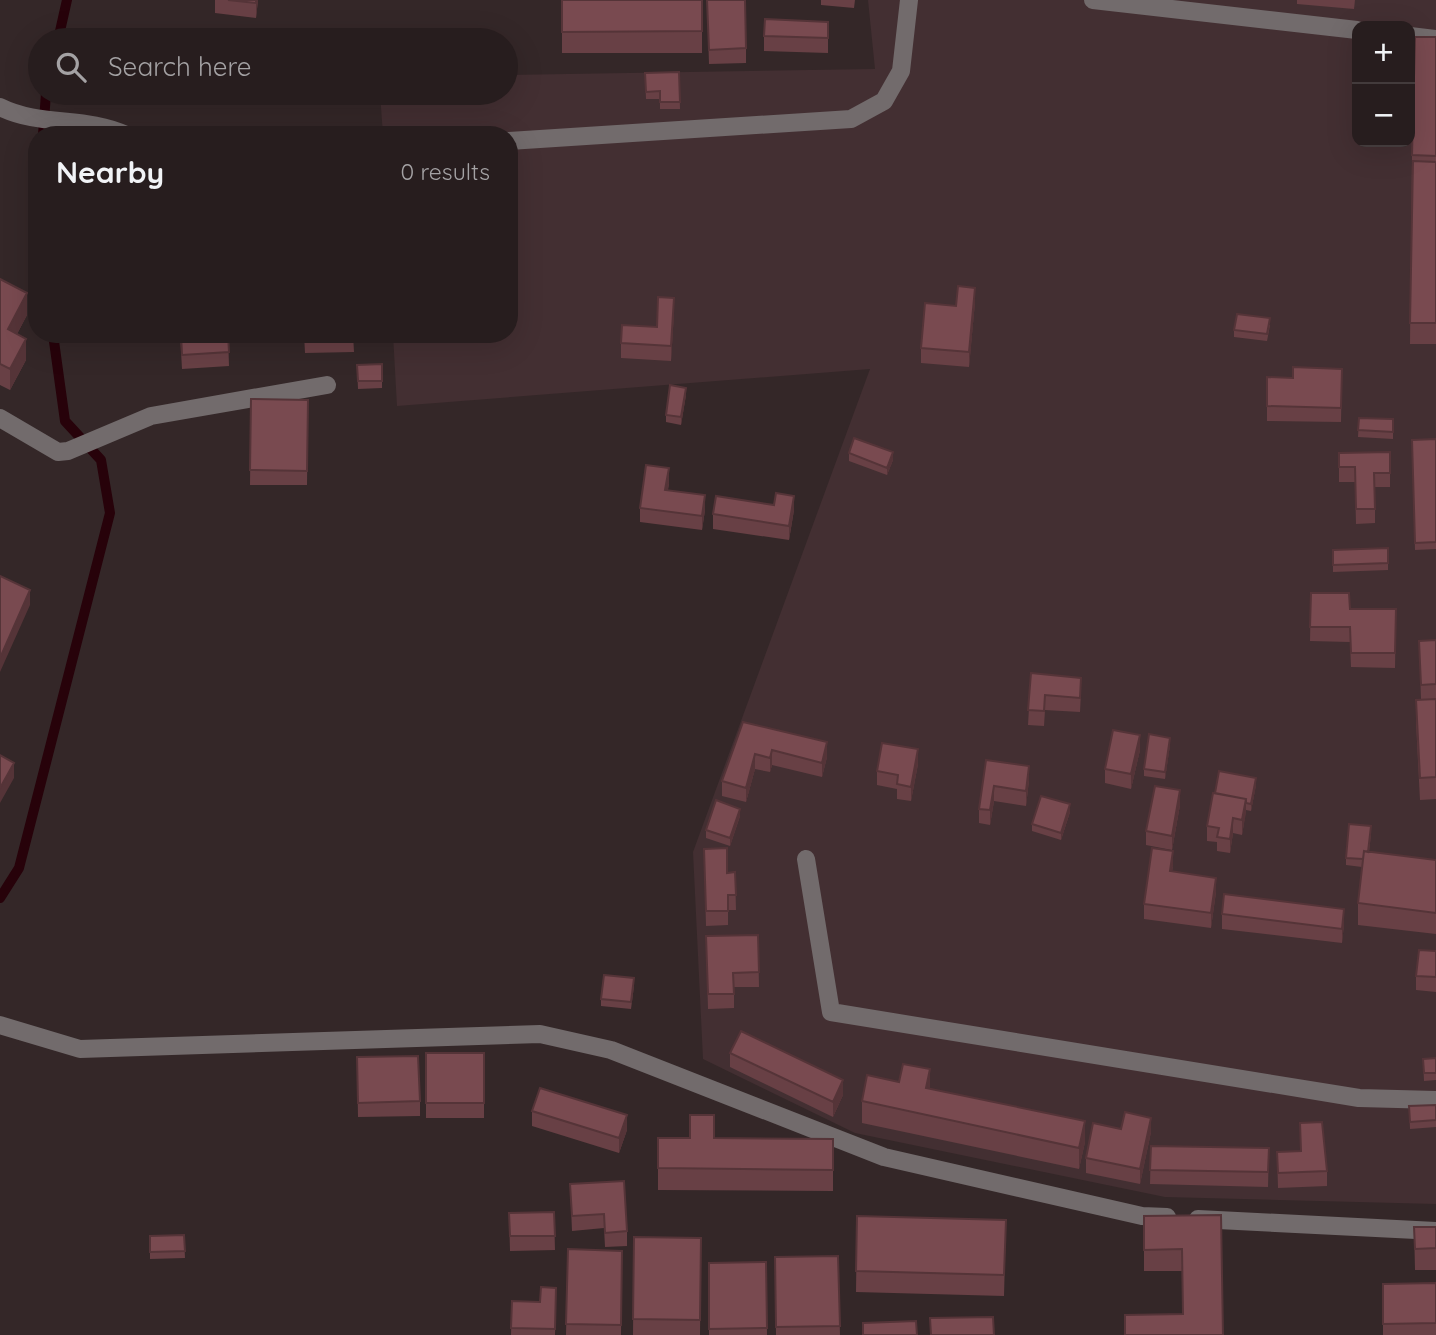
<!DOCTYPE html>
<html lang="en">
<head>
<meta charset="utf-8">
<style>
  body { margin:0; font-family:Quicksand,sans-serif; background:#332a2b; color:#f1f3f6 }
  .controls { position:absolute; right:21px; top:21px; display:grid; overflow:hidden; border-radius:14px; box-shadow:0 7px 28px #0002 }
  .controls button { width:63px; height:63px; display:grid; place-items:center; padding:0; border:0; border-bottom:2px solid #433b3c; background:#271d1e; color:#f1f3f6; font:35px sans-serif }
  .list { margin:0; padding:0; list-style:none }
  h2 { display:flex; justify-content:space-between; align-items:center; height:91px; margin:0; padding:0 28px; font-size:30px }
  h2 small { font-size:23px; font-weight:400; color:#a4a2a4 }
  .icon { flex:none; width:38px; height:38px; fill:none; stroke:currentColor; stroke-width:2; stroke-linecap:round; stroke-linejoin:round }
  .map { position:relative; flex:none; width:1436px; height:1335px; overflow:hidden }
  .search { position:absolute; background:#271d1e; box-shadow:0 7px 28px #0002; left:28px; top:28px; width:490px; height:77px; display:flex; align-items:center; gap:18px; box-sizing:border-box; padding:0 24px; border-radius:38px; color:#a4a2a4; font-size:26px }
  .panel { position:absolute; background:#271d1e; box-shadow:0 7px 28px #0002; left:28px; top:126px; width:490px; height:217px; border-radius:28px }
  .map>svg:first-child { display:block }
</style>
</head>
<body>
<div class="map">
<svg width="1436" height="1335" viewBox="0 0 1436 1335">
  <rect width="100%" height="100%" fill="#342728"/>
  <path fill="#432f32" fill-rule="evenodd" d="M868 0H1436V1204L1165 1197 855 1133 703 1059 693 852 870 369 397 406 393 334H509V135H383L380 93H506V75L875 69ZM1357 26H1410V142H1357Z"/>
  <g fill="none" stroke-linecap="round" stroke-linejoin="round">
    <path stroke="#27020a" stroke-width="10" d="M58 40 67 0
      M43 135 46 93
      M0 898 19 868 110 513 101 460 65 421 53 334"/>
    <path stroke="#726b6c" stroke-width="18" d="M1093 0 1357 30
      M1410 36 1436 39
      M509 141 851 119 884 101 901 71 909 0
      M806 859 831 1012 1359 1098 1436 1100"/>
    <path stroke="#726b6c" stroke-width="18" d="M0 107C40 127 86 116 126 135
      M0 418 58 452 68 451 151 416 327 385"/>
    <path stroke="#726b6c" stroke-width="18" d="M0 1025 80 1049 540 1034 611 1050 884 1157 1142 1216 1167 1217
      M1198 1219 1436 1231"/>
  </g>
  <path fill="#684045" d="M215 0H258L256 18 215 13Z
    M562 0H702V53H562Z
    M707 0 746 48V63L709 64Z
    M821 0H855L854 8 821 5Z
    M1297 0H1355L1354 9 1297 4Z
    M828 22V53L764 51V36Z
    M1436 37V344H1410L1412 155Z
    M679 72 680 109H660V99H646L645 73Z
    M0 279 27 315 17 334 26 360 10 390 0 385Z
    M975 302 969 367 921 363V348L956 306Z
    M674 312 671 361 621 358V343L657 327Z
    M1270 325 1267 341 1234 337V330Z
    M180 334H228L229 366 182 369Z
    M304 334H353L354 352 305 353Z
    M382 364V388L358 389 357 365Z
    M1342 369 1341 422 1267 421V377L1293 378Z
    M686 395 681 425 666 422V415Z
    M251 399 308 400 307 485H250Z
    M1359 418 1393 419V439L1358 437Z
    M1436 439V549L1415 550 1412 440Z
    M1390 452V487H1375V523L1356 524 1355 482H1339V453Z
    M849 453 893 460 887 475 849 461Z
    M669 483 668 490 705 510 702 530 640 522V508Z
    M774 505 794 510 789 540 713 529V514Z
    M1333 550 1388 563V570L1333 572Z
    M1311 593 1350 609H1396L1395 668 1351 667 1350 642 1310 641Z
    M1436 640V699H1421L1419 641Z
    M1031 673 1081 692 1080 712 1045 710 1044 726 1028 725Z
    M1436 699V799L1420 800 1416 722V700Z
    M743 722 827 757 822 777 772 765 770 772 755 769 746 802 722 796V781Z
    M1170 745 1165 779 1144 776V769Z
    M1140 750 1131 789 1105 783V769Z
    M986 760 1029 780 1026 806 994 801 990 825 979 823V809Z
    M918 764 911 801 897 799V789L877 785V771Z
    M1256 785 1251 811 1246 810 1242 835 1233 833 1230 853 1217 851V842L1207 841V826Z
    M1180 805 1172 850 1146 845V831Z
    M1070 812 1061 840 1032 831V824Z
    M740 816 730 846 706 838V830Z
    M1371 834 1369 852 1436 860V934L1358 925V903L1362 867 1346 865V858Z
    M704 849 727 873 735 872 736 910H728V925L706 926Z
    M1173 866 1172 871 1216 892 1211 928 1144 919V904Z
    M1222 914 1344 924 1342 943 1222 929Z
    M758 935 759 987H734V1008L708 1009 706 936Z
    M1436 951V992L1416 990V976Z
    M634 986 631 1009 601 1006V999Z
    M426 1053H484V1118H426Z
    M730 1053 843 1095 833 1117 730 1067Z
    M357 1057 420 1101V1116L358 1117Z
    M1436 1058V1080L1424 1081 1423 1059Z
    M930 1088 1085 1142 1079 1169 862 1123V1101Z
    M1436 1105V1127L1410 1129 1409 1106Z
    M532 1111 627 1130 619 1153 532 1126Z
    M1300 1123 1327 1171V1186L1278 1188 1277 1152 1300 1151Z
    M1121 1129 1151 1132 1140 1184 1086 1173V1158Z
    M658 1138 833 1139V1191L658 1190Z
    M1151 1146 1269 1148 1268 1187 1150 1184Z
    M570 1184 627 1231V1246L605 1247 604 1228 572 1231Z
    M554 1212 555 1250 510 1251 509 1213Z
    M1221 1215 1183 1314 1182 1271H1144V1216Z
    M857 1216 1006 1220 1004 1296 856 1292Z
    M1414 1227H1436V1270H1415Z
    M184 1235 185 1258 150 1259V1236Z
    M634 1237 701 1238 700 1335H633Z
    M568 1249 622 1251 621 1335H566Z
    M838 1256 840 1335H776L775 1257Z
    M766 1262 767 1335H709V1263Z
    M1436 1283V1335H1383V1284Z
    M556 1288 555 1335H511L512 1301 540 1302Z"/>
  <path fill="#553438" d="M256 0H258L256 18Z
    M975 288V302L969 367V352Z
    M27 293V315L8 351V329Z
    M674 298V312L671 361V346Z
    M26 339V360L10 390V369Z
    M686 388V395L681 425V417Z
    M893 452V460L887 475V468Z
    M669 468V483L665 504V490Z
    M705 495V510L702 530V516Z
    M794 496V510L789 540V526Z
    M30 590V605L0 672V658Z
    M1140 735V750L1131 789V774Z
    M1170 738V745L1165 779V772Z
    M827 742V757L822 777V763Z
    M918 749V764L911 801V787Z
    M772 750V765L770 772V758Z
    M755 754V769L746 802V788Z
    M14 763V778L0 803V788Z
    M1029 766V780L1026 806V791Z
    M1256 778V785L1251 811V804Z
    M994 786V801L990 825V810Z
    M1180 790V805L1172 850V836Z
    M1246 799V813L1242 835V820Z
    M1070 804V812L1061 840V833Z
    M740 809V816L730 846V838Z
    M1233 818V833L1230 853V839Z
    M1173 851V866L1170 886V871Z
    M1216 878V892L1211 928V913Z
    M1344 909V924L1342 943V929Z
    M930 1069V1091L926 1088Z
    M843 1080V1095L833 1117V1102Z
    M627 1115V1130L619 1153V1138Z
    M1151 1118V1132L1140 1184V1169Z
    M1085 1121V1142L1079 1169V1148Z"/>
  <path fill="#794a50" stroke="#553438" stroke-width="2" d="M228 0H256V3Z
    M562 0H702V31L562 32Z
    M707 0H745L746 48 709 50Z
    M765 19 828 22V38L764 36Z
    M1415 37H1436V156L1412 155Z
    M679 72 680 102H660V91L646 92 645 73Z
    M1413 161 1436 162V323H1410Z
    M0 279 27 293 8 329 26 339 10 369 0 364Z
    M958 286 975 288 969 352 921 348 925 303 956 306Z
    M658 297 674 298 671 346 621 343 622 325 657 327Z
    M1237 314 1270 318 1267 334 1234 330Z
    M181 334H228L229 352 182 355Z
    M305 334H353L354 337 305 339Z
    M382 364V381H358L357 365Z
    M1293 367 1342 369 1341 408 1267 406V377L1293 378Z
    M670 385 686 388 681 417 666 415Z
    M251 399 308 400 307 471 250 470Z
    M1359 418 1393 419V432L1358 430Z
    M854 438 893 452 887 468 849 453Z
    M1436 439V542L1415 543 1412 440Z
    M1390 452V473H1374L1375 509H1356L1355 467H1339V453Z
    M646 465 669 468 665 490 705 495 702 516 640 508Z
    M776 493 794 496 789 526 713 514 716 496 774 505Z
    M1388 548V563L1333 565V550Z
    M0 576 30 590 0 658Z
    M1311 593H1349L1350 609H1396L1395 653H1351L1350 627H1310Z
    M1436 640V684L1421 685 1419 641Z
    M1031 673 1081 678 1080 698 1045 695 1044 711 1028 710Z
    M1436 699V777L1420 778 1416 700Z
    M743 722 827 742 822 763 772 750 770 758 755 754 746 788 722 781Z
    M1113 730 1140 735 1131 774 1105 769Z
    M1149 734 1170 738 1165 772 1144 769Z
    M882 743 918 749 911 787 897 784 898 775 877 771Z
    M0 755 14 763 0 788Z
    M986 760 1029 766 1026 791 994 786 990 810 979 809Z
    M1219 771 1256 778 1251 804 1246 803V799L1215 793Z
    M1155 786 1180 790 1172 836 1146 831Z
    M1213 793 1246 799 1242 820 1233 818 1230 839 1217 837 1219 828 1207 826Z
    M1041 796 1070 804 1061 833 1032 824Z
    M716 800 740 809 730 838 706 830Z
    M1349 824 1371 826 1368 852 1364 851 1363 859 1346 858Z
    M727 848V873L735 872 736 895H728V911H706L704 849Z
    M1152 848 1173 851 1170 871 1216 878 1211 913 1144 904Z
    M1364 851 1436 860V913L1358 903Z
    M1224 894 1344 909 1342 929 1222 914Z
    M758 935 759 972 733 973 734 994H708L706 936Z
    M1419 950 1436 951V977L1416 976Z
    M604 975 634 978 631 1002 601 999Z
    M741 1031 843 1080 833 1102 730 1053Z
    M426 1053H484V1103H426Z
    M418 1056 420 1101 358 1103 357 1057Z
    M1436 1058V1073H1424L1423 1059Z
    M903 1064 930 1069 926 1088 1085 1121 1079 1148 862 1101 867 1075 899 1082Z
    M540 1088 627 1115 619 1138 532 1111Z
    M1436 1105V1120L1410 1122 1409 1106Z
    M1125 1112 1151 1118 1140 1169 1086 1158 1093 1123 1121 1129Z
    M690 1115H714V1138L833 1139V1170L658 1168V1138H690Z
    M1322 1122 1327 1171 1278 1173 1277 1152 1301 1151 1300 1123Z
    M1151 1146 1269 1148 1268 1172 1150 1170Z
    M624 1181 627 1231 605 1233 604 1214 572 1216 570 1184Z
    M554 1212 555 1236H510L509 1213Z
    M1221 1215 1223 1335H1125V1315L1183 1314 1182 1249 1144 1250V1216Z
    M857 1216 1006 1220 1004 1275 856 1271Z
    M1414 1227H1436V1248L1415 1249Z
    M184 1235 185 1251 150 1252V1236Z
    M634 1237 701 1238 700 1320 633 1319Z
    M568 1249 622 1251 621 1325 566 1324Z
    M838 1256 840 1326 776 1327 775 1257Z
    M766 1262 767 1328 709 1329V1263Z
    M1436 1283V1323L1383 1324V1284Z
    M541 1287 556 1288 555 1329 511 1328 512 1301 540 1302Z
    M993 1317 994 1335H931L930 1318Z
    M916 1321 917 1335H863V1323Z"/>
</svg>
<div class="controls">
<button>+</button>
<button>−</button>
</div>
<div class="search"><svg class="icon" aria-label="search" viewBox="0 0 24 24"><circle cx="10" cy="10" r="6"/><path d="M15 15l6 6"/></svg>Search here</div>
<section class="panel">
<h2>Nearby<small>0 results</small></h2>
<ul class="list">
</ul>
</section>
</div>
</body>
</html>
